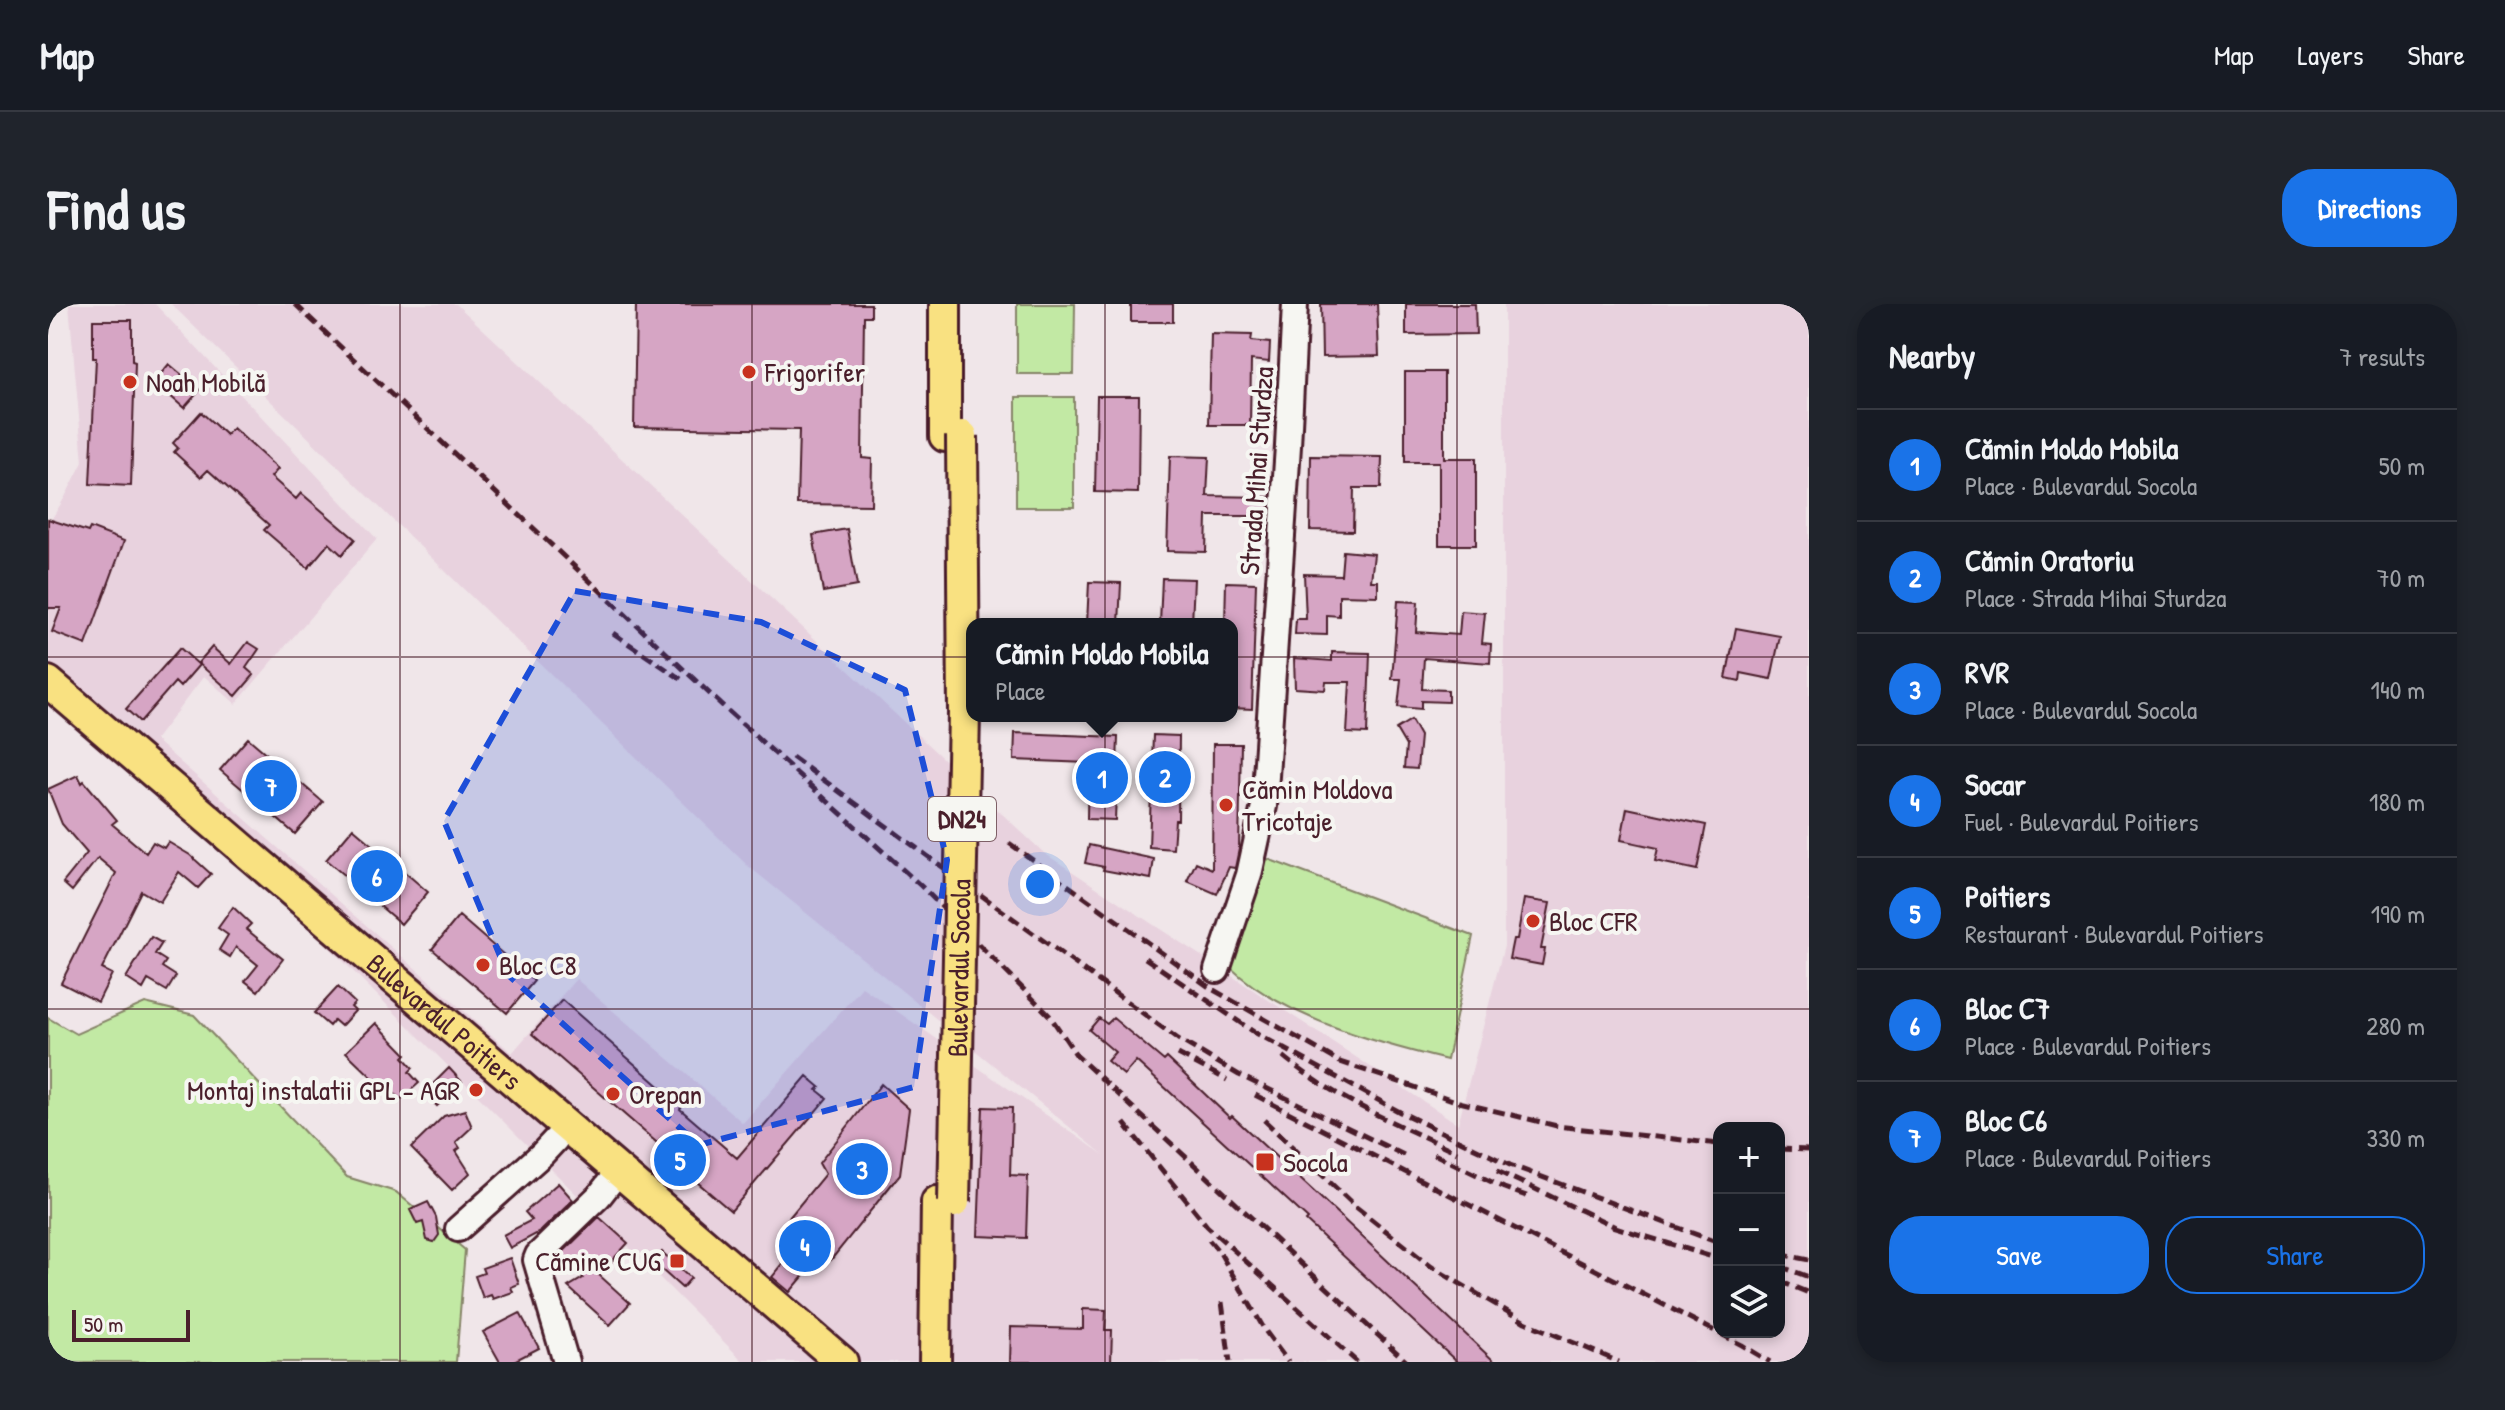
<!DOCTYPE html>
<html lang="en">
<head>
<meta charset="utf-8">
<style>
  body { margin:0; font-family:"Patrick Hand",sans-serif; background:#20242c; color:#f1f3f6 }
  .controls { position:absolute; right:24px; bottom:24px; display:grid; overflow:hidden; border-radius:16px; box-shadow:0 4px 12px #0003 }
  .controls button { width:72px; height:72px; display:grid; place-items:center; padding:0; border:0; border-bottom:2px solid #363941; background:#171b24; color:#f1f3f6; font:40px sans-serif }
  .scale { position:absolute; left:24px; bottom:20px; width:118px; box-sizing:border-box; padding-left:8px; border:4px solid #4a1f2b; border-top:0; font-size:22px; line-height:28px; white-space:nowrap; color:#4a1f2b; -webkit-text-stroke:6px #f6f6f2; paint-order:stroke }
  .you { position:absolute; left:992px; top:580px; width:28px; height:28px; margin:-20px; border:6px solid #fff; border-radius:50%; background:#1a73e8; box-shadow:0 0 0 12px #1a73e833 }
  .badge { display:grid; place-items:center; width:52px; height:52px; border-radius:50%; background:#1a73e8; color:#fff; font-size:26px; font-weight:700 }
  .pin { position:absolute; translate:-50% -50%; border:4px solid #fff; box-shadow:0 2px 8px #0006 }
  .popup { position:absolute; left:918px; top:314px; width:272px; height:104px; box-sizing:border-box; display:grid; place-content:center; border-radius:16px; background:#171b24; filter:drop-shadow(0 2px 6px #0005); font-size:26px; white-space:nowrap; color:#9ea1a6 }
  .popup b { font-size:30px; color:#f1f3f6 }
  .popup::after { content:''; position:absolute; left:50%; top:100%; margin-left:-16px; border:16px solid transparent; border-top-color:#171b24 }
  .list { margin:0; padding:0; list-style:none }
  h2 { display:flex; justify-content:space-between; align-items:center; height:104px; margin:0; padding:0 32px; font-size:34px }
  h2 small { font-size:26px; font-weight:400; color:#9ea1a6 }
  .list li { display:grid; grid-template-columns:52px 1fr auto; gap:24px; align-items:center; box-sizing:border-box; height:112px; padding:0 32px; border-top:2px solid #363941 }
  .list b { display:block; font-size:30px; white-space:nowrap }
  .list p { margin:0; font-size:26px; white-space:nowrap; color:#9ea1a6 }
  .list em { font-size:26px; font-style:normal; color:#9ea1a6 }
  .actions { display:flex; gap:16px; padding:24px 32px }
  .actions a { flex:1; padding:18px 0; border:2px solid #1a73e8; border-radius:32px; text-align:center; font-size:28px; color:#1a73e8 }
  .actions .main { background:#1a73e8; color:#fff }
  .icon { flex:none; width:44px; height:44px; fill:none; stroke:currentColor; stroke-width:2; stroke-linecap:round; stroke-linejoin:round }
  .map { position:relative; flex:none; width:1761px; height:1058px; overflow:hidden; border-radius:32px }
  header { display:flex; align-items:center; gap:48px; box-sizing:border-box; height:112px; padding:0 40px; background:#171b24; border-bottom:2px solid #363941 }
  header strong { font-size:38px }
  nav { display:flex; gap:44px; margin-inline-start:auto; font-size:28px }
  .intro { display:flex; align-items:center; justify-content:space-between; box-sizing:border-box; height:192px; padding:0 48px }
  h1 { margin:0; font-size:56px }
  .button { padding:20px 36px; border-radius:32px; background:#1a73e8; color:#fff; font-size:28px; font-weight:700 }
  main { display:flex; gap:48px; padding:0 48px }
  aside { flex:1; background:#171b24; border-radius:32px; box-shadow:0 4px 12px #0003 }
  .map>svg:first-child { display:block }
</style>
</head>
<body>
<header>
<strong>Map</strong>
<nav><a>Map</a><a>Layers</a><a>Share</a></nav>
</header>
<div class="intro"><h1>Find us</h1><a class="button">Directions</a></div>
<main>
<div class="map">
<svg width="1761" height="1058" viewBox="0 0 1761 1058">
  <rect width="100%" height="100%" fill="#f0e6e9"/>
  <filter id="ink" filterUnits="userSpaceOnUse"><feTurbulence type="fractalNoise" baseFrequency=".0125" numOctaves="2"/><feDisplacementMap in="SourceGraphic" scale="16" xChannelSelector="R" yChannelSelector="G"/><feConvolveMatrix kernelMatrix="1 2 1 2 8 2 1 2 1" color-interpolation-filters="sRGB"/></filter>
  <g filter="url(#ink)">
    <path fill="#e8d2de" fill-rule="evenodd" d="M21 0H107L329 235 188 400 156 372 107 436 464 749 528 675 695 819 814 683 1056 851 699 561 123 0H408L996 549 1410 820 1456 642V0H1761V1058H696L0 362V221L17 193 35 158ZM1671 824H1731V1028H1671Z"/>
    <path fill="#c2e9a4" stroke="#868468" stroke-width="2" d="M969 0H1027L1026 70H969Z
      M968 93H1026V203H968Z
      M1217 554 1425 632 1399 756C1329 739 1235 714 1182 663Z
      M97 699 146 711 299 873 348 888 417 946 408 1058H0V714L28 730Z"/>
    <path fill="#d6a5c4" stroke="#4a1f2b" stroke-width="2" d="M588 0H823V12H816L814 154 824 155 823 201 749 200 751 126 586 123Z
      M1083 0H1125V18H1083Z
      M1273 0H1329L1331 52 1274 53Z
      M1358 0H1427L1428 30 1358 31Z
      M45 16H84V57L87 58 83 182 42 180 48 54H45Z
      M1163 30 1204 31 1203 37 1222 39 1221 58 1203 56 1202 121H1161Z
      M121 60 152 86 136 104 106 78Z
      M1357 68H1396V154H1428V241H1391V158H1357Z
      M1049 92H1091L1090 189 1047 188Z
      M153 108 178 131 185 124 230 165 223 173 248 195 253 189 307 235 294 251 281 239 260 264 216 226 221 221 160 166 153 173 126 148 130 144 125 139Z
      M1122 152 1161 153 1159 192 1221 193 1220 212H1159L1158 248 1119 247Z
      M1263 152 1334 153 1333 184H1306L1305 227 1262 226Z
      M0 215 40 228 42 224 76 237 38 341 4 328 13 304H0Z
      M799 225 809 282 775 288 765 231Z
      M1295 247 1326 250 1323 277H1330V292L1291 291V312L1279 311V331L1247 330 1248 315H1258L1256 270 1293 271Z
      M1114 274 1146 275 1144 320H1112Z
      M1041 278 1073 279 1071 320H1039Z
      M1178 278 1208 279 1204 405 1184 404V320H1177Z
      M1350 297 1370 298 1368 328 1411 331 1413 307 1437 309 1434 339 1443 340 1442 359 1376 354 1374 385 1400 386V398L1373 397V405L1350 403 1353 375H1344Z
      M1688 324 1732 332 1723 375 1693 369 1692 377 1678 374Z
      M200 338 211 345 198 364 206 371 188 392 150 359 164 343 183 360Z
      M132 344 151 361 132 383 127 378 92 418 78 405Z
      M1284 348 1322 349 1319 430 1299 429 1302 378H1278L1277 386 1247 384 1246 354 1284 357Z
      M1363 416 1372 432 1369 465 1356 464 1358 442 1348 425Z
      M967 429 1070 433 1067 516 1039 515 1040 459 966 456Z
      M1105 431 1131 432 1130 516H1127L1125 545 1101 543Z
      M200 434 275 498 247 530 172 466Z
      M1165 440H1193L1191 545 1187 564 1181 563 1169 590 1139 577 1148 558 1164 565Z
      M30 471 34 479 36 477 69 516 64 520 98 549 105 538 116 544 120 538 142 551 163 570 150 584 131 568 112 598 93 587 54 665 64 670 50 698 13 679 68 569 50 554 24 587 15 579 39 549 14 520 0 485Z
      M1579 504 1658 521 1649 566 1607 557 1610 544 1573 536Z
      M305 524 380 588 353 620 278 556Z
      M1041 541 1106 555 1103 575 1055 566 1056 563 1037 559Z
      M1476 595 1502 599 1493 645H1497L1494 661 1461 655 1465 635H1469Z
      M185 603 203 620 198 625 235 655 210 687 197 677 210 661 188 643 182 653 171 646 180 631 170 624Z
      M411 612 486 677 459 709 384 645Z
      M103 633 114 639 107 650 118 657 114 663 128 672 119 687 100 676 95 685 78 674Z
      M290 683 307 699 303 703 307 707 293 722 286 716 281 722 266 709Z
      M514 696 634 802 632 805 689 854 759 772 772 783 769 786 779 794 683 907 614 848 616 845 484 730Z
      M1051 714 1059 720 1065 714 1116 757 1119 754 1182 814 1184 812 1276 897 1447 1058H1409L1258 917 1260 915 1088 757 1076 771 1059 757 1067 748 1041 726Z
      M328 719 358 750 355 753 365 764 361 768 371 779 352 796 337 779 333 782 298 748Z
      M401 764 414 778 389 802 376 789Z
      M833 780 861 805 852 870 783 956 776 948 742 988 724 973 758 932 740 915 777 870 771 859Z
      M935 803 964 804 962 871 980 872 978 934 930 932Z
      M417 806 424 823 408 838 412 844 408 847 422 869 404 886 363 844 396 812Z
      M510 879 525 896 492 928 462 944 455 931 484 916 477 908Z
      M380 898 388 913 391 931 386 938 379 936 375 918 369 920 362 906Z
      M551 913 580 939 551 971 582 999 562 1021 520 983 535 974 530 963 522 966 509 954Z
      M614 948 643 974 634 984 605 958Z
      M462 954 471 980 463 983 465 988 445 995 443 991 435 994 427 972 436 969 434 964Z
      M1035 1005 1058 1006 1057 1026H1064L1063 1058H962L963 1023 1035 1025Z
      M472 1009 491 1044 464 1058H452L435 1028Z"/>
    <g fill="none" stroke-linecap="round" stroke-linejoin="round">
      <g stroke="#4a1f2b" stroke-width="30">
        <path id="minor" d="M1169 666 1201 571 1216 502 1240 142 1247 0
          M410 925 494 850 508 835
          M518 1058 488 956 490 951 551 892 570 868"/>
      </g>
      <g stroke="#4a1f2b" stroke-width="36">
        <g id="major">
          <path d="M897 132V0"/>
          <path id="s1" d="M0 378 794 1058"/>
          <path d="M887 1058 889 898"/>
        </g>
      </g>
      <use href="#minor" stroke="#f6f6f2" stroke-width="24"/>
      <use href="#major" stroke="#f9e181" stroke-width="30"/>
      <path stroke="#4a1f2b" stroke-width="5" stroke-dasharray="12 6" stroke-linecap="butt" d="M247 0 679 406 873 582 1002 712 1029 752 1359 1058
        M565 329 633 375
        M744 453 1130 735 1191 771 1356 851
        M961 539 1164 685 1292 758 1411 798 1509 822 1671 840
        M1097 654 1206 728 1352 808 1462 861 1671 939
        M1130 750 1179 776
        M1235 752C1286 795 1349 820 1409 848
        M1207 791 1694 1041 1722 1058
        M1216 816 1308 903 1384 963 1477 1018 1571 1058
        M1076 819 1159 922 1309 1058
        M1731 845 1761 846
        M1386 850 1456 884 1481 893
        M1449 867 1572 925
        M1564 922 1671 955
        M1161 936 1172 949 1218 1028 1240 1058
        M1731 950 1761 956
        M1731 962 1761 973
        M1731 977 1761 989
        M1174 998 1182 1058"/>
      <g stroke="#4a1f2b" stroke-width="36" stroke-linecap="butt">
        <g id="major-bridge">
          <path id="s2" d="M906 898 916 409 914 132"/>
        </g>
      </g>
      <use href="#major-bridge" stroke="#f9e181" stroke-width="30"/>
    </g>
  </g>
  <path fill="#1d4ed8" fill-opacity="0.2" stroke="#1d4ed8" stroke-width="6" stroke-dasharray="16 10" stroke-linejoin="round" d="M527 287 713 318 857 386 899 556 866 783 651 841 460 671 396 517Z"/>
  <path fill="none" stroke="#4a1f2b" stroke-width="2" stroke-opacity="0.55" d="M352 0V1058M704 0V1058M1057 0V1058M1409 0V1058M0 353H1761M0 705H1761"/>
  <g fill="#c8321e" stroke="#f6f6f2" stroke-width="3">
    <circle cx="701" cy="68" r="8"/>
    <circle cx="82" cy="78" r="8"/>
    <circle cx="1178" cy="501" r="8"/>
    <circle cx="1485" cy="617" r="8"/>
    <circle cx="435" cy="661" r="8"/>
    <circle cx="428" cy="786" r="8"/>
    <circle cx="565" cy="790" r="8"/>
    <rect x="1207" y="848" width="20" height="20" rx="4"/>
    <rect x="621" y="949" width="16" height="16" rx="4"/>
  </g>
  <g text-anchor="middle" stroke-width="8" stroke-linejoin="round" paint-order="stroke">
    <rect fill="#f6f6f2" stroke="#7e6067" stroke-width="2" x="880" y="493" width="68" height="44" rx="6"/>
    <g font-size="26" font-weight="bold" fill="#4a1f2b">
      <text x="914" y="524">DN24</text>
    </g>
    <g font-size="28" fill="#4a1f2b" stroke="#f6f6f2" text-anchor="start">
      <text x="717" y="78">Frigorifer</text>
      <text x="98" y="88">Noah Mobilă</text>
      <text x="1194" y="495">Cămin Moldova<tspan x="1194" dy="32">Tricotaje</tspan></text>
      <text x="1501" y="627">Bloc CFR</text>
      <text x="451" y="671">Bloc C8</text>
      <text x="412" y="796" text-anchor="end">Montaj instalatii GPL - AGR</text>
      <text x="581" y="800">Orepan</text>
      <text x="1235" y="868">Socola</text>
      <text x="613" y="967" text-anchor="end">Cămine CUG</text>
    </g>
    <g font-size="28" fill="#4a1f2b" stroke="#f6f6f2">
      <text transform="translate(1208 167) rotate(-86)" y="10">Strada Mihai Sturdza</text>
      <text dy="10" stroke="none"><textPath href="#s2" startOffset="234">Bulevardul Socola</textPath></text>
      <text dy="10" stroke="none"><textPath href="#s1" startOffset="522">Bulevardul Poitiers</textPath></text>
    </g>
  </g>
</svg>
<div class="controls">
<button>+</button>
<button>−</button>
<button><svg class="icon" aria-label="layers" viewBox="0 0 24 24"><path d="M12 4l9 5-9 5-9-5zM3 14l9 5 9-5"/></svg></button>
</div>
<div class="scale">50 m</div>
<div class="you"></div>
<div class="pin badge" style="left:1054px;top:474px">1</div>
<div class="popup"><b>Cămin Moldo Mobila</b>Place</div>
<div class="pin badge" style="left:1117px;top:473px">2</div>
<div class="pin badge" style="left:814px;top:865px">3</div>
<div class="pin badge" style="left:757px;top:942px">4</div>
<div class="pin badge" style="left:632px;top:856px">5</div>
<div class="pin badge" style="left:329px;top:572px">6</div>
<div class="pin badge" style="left:223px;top:482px">7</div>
</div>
<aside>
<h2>Nearby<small>7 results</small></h2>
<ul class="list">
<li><span class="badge">1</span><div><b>Cămin Moldo Mobila</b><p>Place · Bulevardul Socola</p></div><em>50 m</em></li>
<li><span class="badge">2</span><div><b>Cămin Oratoriu</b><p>Place · Strada Mihai Sturdza</p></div><em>70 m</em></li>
<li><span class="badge">3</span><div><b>RVR</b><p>Place · Bulevardul Socola</p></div><em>140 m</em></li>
<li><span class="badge">4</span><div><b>Socar</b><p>Fuel · Bulevardul Poitiers</p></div><em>180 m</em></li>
<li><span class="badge">5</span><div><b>Poitiers</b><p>Restaurant · Bulevardul Poitiers</p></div><em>190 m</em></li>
<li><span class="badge">6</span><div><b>Bloc C7</b><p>Place · Bulevardul Poitiers</p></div><em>280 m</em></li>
<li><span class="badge">7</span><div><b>Bloc C6</b><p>Place · Bulevardul Poitiers</p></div><em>330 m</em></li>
</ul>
<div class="actions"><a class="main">Save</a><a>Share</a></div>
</aside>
</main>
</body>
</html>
